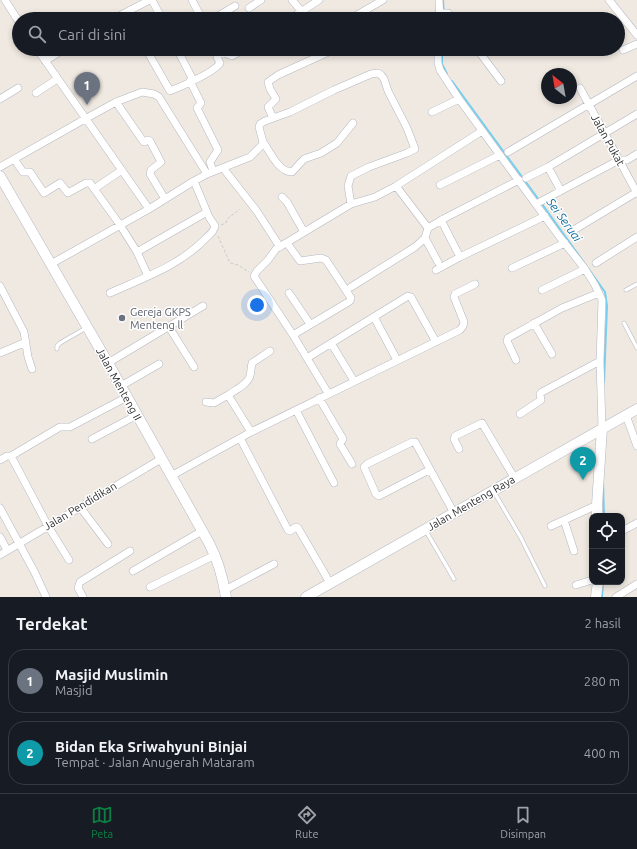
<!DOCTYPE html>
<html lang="id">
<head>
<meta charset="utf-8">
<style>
  body { margin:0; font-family:Ubuntu,sans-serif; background:#242831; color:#f1f3f6 }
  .controls { position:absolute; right:12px; bottom:12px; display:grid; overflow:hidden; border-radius:8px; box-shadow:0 2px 6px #0003 }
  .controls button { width:36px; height:36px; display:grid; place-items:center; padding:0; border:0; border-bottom:1px solid #363941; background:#171b24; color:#f1f3f6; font:20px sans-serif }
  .compass { position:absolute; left:541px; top:68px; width:36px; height:36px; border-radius:50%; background:#171b24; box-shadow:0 2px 6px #0003; rotate:329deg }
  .you { position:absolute; left:257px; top:305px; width:14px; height:14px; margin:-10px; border:3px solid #fff; border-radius:50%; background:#1a73e8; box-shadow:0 0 0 6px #1a73e833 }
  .badge { display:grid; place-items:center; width:26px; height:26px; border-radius:50%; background:#0b8043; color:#fff; font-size:13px; font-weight:700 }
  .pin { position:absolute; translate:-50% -33px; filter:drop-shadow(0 1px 2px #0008) }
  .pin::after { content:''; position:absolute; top:21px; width:14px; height:12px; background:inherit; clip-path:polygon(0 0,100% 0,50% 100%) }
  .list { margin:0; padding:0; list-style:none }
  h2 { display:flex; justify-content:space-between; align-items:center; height:52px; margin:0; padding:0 16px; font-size:17px }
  h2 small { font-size:13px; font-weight:400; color:#9ea1a6 }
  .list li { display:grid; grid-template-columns:26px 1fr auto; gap:12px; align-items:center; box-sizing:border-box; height:64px; margin:0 8px 8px; padding:0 8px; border:1px solid #363941; border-radius:16px }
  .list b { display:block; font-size:15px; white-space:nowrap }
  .list p { margin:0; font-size:13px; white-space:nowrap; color:#9ea1a6 }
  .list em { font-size:13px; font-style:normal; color:#9ea1a6 }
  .icon { flex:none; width:22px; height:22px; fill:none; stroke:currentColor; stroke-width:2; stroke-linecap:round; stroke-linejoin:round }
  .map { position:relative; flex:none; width:637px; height:597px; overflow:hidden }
  .search { position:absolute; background:#171b24; box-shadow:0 2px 6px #0003; left:12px; right:12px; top:12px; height:44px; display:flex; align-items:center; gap:10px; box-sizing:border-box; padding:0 14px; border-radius:22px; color:#9ea1a6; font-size:15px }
  .sheet { height:196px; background:#171b24 }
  nav { display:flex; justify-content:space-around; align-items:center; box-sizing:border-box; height:56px; border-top:1px solid #363941; background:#171b24; font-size:11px; color:#9ea1a6 }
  nav a { display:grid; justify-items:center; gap:2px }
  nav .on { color:#0b8043 }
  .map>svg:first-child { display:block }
</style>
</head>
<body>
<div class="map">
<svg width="637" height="597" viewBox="0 0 637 597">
  <rect width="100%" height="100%" fill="#efe9e1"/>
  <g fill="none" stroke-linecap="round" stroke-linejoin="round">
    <path stroke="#75cff0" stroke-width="2" d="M443 0 444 19
      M442 49V64L447 74
      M452 81 539 200
      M542 204 605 292 607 306 604 382
      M603 481 604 516
      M602 597 603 582"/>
    <g stroke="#b4b7c1" stroke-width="4.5">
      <path id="lane" d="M626 290 637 284
        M624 323 637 348
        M57 349V346L60 343 86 328
        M494 492 521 538 545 586
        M426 531 454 579"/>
    </g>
    <g stroke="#b4b7c1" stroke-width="8">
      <path id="street" d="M5 0 19 22
        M152 0 162 19
        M192 0 202 19
        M292 0 308 19
        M439 0 440 19
        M609 0 637 35
        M249 8 261 0
        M440 13H448L454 19
        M113 19 150 0
        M213 19 235 6
        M243 19 244 18
        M290 19 319 0
        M350 19 383 0
        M37 49 149 209
        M146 49 170 91C182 86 214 73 220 63L217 57 222 52
        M177 49 193 80
        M220 49 222 52 232 56 244 49
        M438 49V63L440 70 459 99 559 236 585 269 595 285 602 300 600 361 602 428
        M477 49 501 81
        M623 50 637 44
        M45 61 64 49
        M190 81 201 103 197 108 218 150 210 162 213 171
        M580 88 637 193
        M36 93 57 79
        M0 99 18 88
        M116 102 143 141 144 142 148 140 150 141 161 162 151 170 150 174 165 199
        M432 112 459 99
        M273 118 268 107 276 99 270 89 268 82 278 75 335 49
        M263 142C270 151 278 172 292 172L304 159 321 153 337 143 353 123
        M508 152 637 76
        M14 159 23 172H30L44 193 60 183 68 193 86 183H90L120 225 137 252 148 276
        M0 167 85 119 116 102 142 92 154 94 159 97 207 174
        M548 167 561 191
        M223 168 256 210 280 247
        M526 178 548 167 637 114
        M440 185 500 155
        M94 189 122 170
        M282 197 287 202 304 232
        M536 204 619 160H627L637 154
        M441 220 460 257
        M428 228 447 217 519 180
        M572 231 637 192
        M425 238 438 262
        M287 243 300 261 321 258 326 260 351 298 350 301 293 335
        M137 252 207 212
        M596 263 637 237
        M51 264 149 209 194 181 207 174 250 157 262 145 263 142 259 127 260 124 265 121 290 112 334 90 371 74 378 73 381 75 384 79 388 91 407 128 415 149 407 153 369 167 351 176 348 186 351 204
        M512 268 565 243
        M436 270 460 257 545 216
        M0 286 24 332 28 357 32 369
        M351 287 415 247 425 238 428 228 396 186 482 131
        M542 290 585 269
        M110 293C143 278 181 265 206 238 209 235 214 232 215 226L209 217 194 181
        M289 293 310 324
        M374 317 397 360
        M534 323 552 354
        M169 327 194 367
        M331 343 354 381
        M0 353 26 342
        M307 358 408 296 411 297 436 342
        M516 360 507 341 508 338 562 308 599 293
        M108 363 203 306
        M121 386 159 364
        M328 393 293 335 254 276 257 271 268 260 276 249 351 204 375 197 396 186
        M319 398 343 439 340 444 352 464
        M206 402 214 403 228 395
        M296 410 334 483
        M520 414 541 400 540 394 542 392 600 361
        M626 415 637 446
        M251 432 228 395C235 390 247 385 250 376 251 372 251 367 252 363L270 351
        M240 438 288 530 290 531 296 527 298 528 330 583
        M92 439 137 415
        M459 449 454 439 455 436 482 423 515 479
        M11 456 48 526 69 560
        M0 460 7 456H11L60 427H70L127 397
        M429 470 379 496 376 494 364 467 367 464 412 442H415L454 513
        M171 476 251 432 460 330 463 326 464 322 454 297 455 294 475 284
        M80 507 108 544
        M0 508 35 573 46 597
        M564 520 574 551
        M551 526 597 505
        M622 531 637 523
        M0 537 7 550
        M0 555 161 459
        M133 571 202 531
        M576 585 592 580
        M150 587 215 555
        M225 590 274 564
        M83 597 78 588 80 582 130 551
        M616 597 637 584"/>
    </g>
    <g stroke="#b4b7c1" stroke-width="11">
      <path id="secondary" d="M0 176 108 363 209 543C218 560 223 578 226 597
        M597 516V505L602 428
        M306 597 637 409
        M596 597 598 582"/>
    </g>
    <path stroke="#c9c9c9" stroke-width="1" stroke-dasharray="3 2" stroke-linecap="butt" d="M221 225 226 223 227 219 240 209
      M218 236 230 263 238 265 249 272"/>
    <use href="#lane" stroke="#fff" stroke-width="3.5"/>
    <use href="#street" stroke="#fff" stroke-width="7"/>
    <use href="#secondary" stroke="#fff" stroke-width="10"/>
  </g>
  <circle fill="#6b7280" stroke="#fff" stroke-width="1.5" cx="122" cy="318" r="4"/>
  <g text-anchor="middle" stroke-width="3" stroke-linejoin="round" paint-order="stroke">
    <g font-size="11" fill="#2e2e2e" stroke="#fff">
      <text transform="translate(608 140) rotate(61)" y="4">Jalan Pukat</text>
      <text transform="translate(119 384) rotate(61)" y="4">Jalan Menteng II</text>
      <text transform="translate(471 503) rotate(-30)" y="4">Jalan Menteng Raya</text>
      <text transform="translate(80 506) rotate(-31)" y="4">Jalan Pendidikan</text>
    </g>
    <g font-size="11" fill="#5b616d" stroke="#fff" text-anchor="start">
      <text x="130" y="316">Gereja GKPS<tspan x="130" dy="13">Menteng ll</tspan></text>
    </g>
    <g font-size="12" font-style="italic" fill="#0d6fa3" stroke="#fff">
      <text transform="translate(564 220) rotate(54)" y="4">Sei Seruai</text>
    </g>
  </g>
</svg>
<div class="controls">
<button><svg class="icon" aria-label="locate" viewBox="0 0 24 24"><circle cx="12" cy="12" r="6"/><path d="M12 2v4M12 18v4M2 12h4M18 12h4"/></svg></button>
<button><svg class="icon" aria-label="layers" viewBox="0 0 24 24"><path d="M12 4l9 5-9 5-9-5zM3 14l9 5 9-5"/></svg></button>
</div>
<svg class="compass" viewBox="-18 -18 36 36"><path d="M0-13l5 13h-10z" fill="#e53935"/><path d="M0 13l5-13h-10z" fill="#9ea1a6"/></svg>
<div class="you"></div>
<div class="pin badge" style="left:87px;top:105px;background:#6b7280">1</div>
<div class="pin badge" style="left:583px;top:480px;background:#0f9aa8">2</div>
<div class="search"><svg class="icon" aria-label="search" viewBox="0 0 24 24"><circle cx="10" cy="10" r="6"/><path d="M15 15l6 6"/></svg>Cari di sini</div>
</div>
<section class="sheet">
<h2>Terdekat<small>2 hasil</small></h2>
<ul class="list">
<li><span class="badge" style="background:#6b7280">1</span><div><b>Masjid Muslimin</b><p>Masjid</p></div><em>280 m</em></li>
<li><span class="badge" style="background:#0f9aa8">2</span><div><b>Bidan Eka Sriwahyuni Binjai</b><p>Tempat · Jalan Anugerah Mataram</p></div><em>400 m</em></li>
</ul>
</section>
<nav>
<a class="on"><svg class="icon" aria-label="map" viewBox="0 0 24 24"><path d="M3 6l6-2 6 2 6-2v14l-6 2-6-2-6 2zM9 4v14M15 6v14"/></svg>Peta</a>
<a><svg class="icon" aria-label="directions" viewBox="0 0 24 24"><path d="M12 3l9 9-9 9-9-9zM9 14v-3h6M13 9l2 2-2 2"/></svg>Rute</a>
<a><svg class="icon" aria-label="saved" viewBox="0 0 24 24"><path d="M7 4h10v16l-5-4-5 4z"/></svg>Disimpan</a>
</nav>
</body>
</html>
